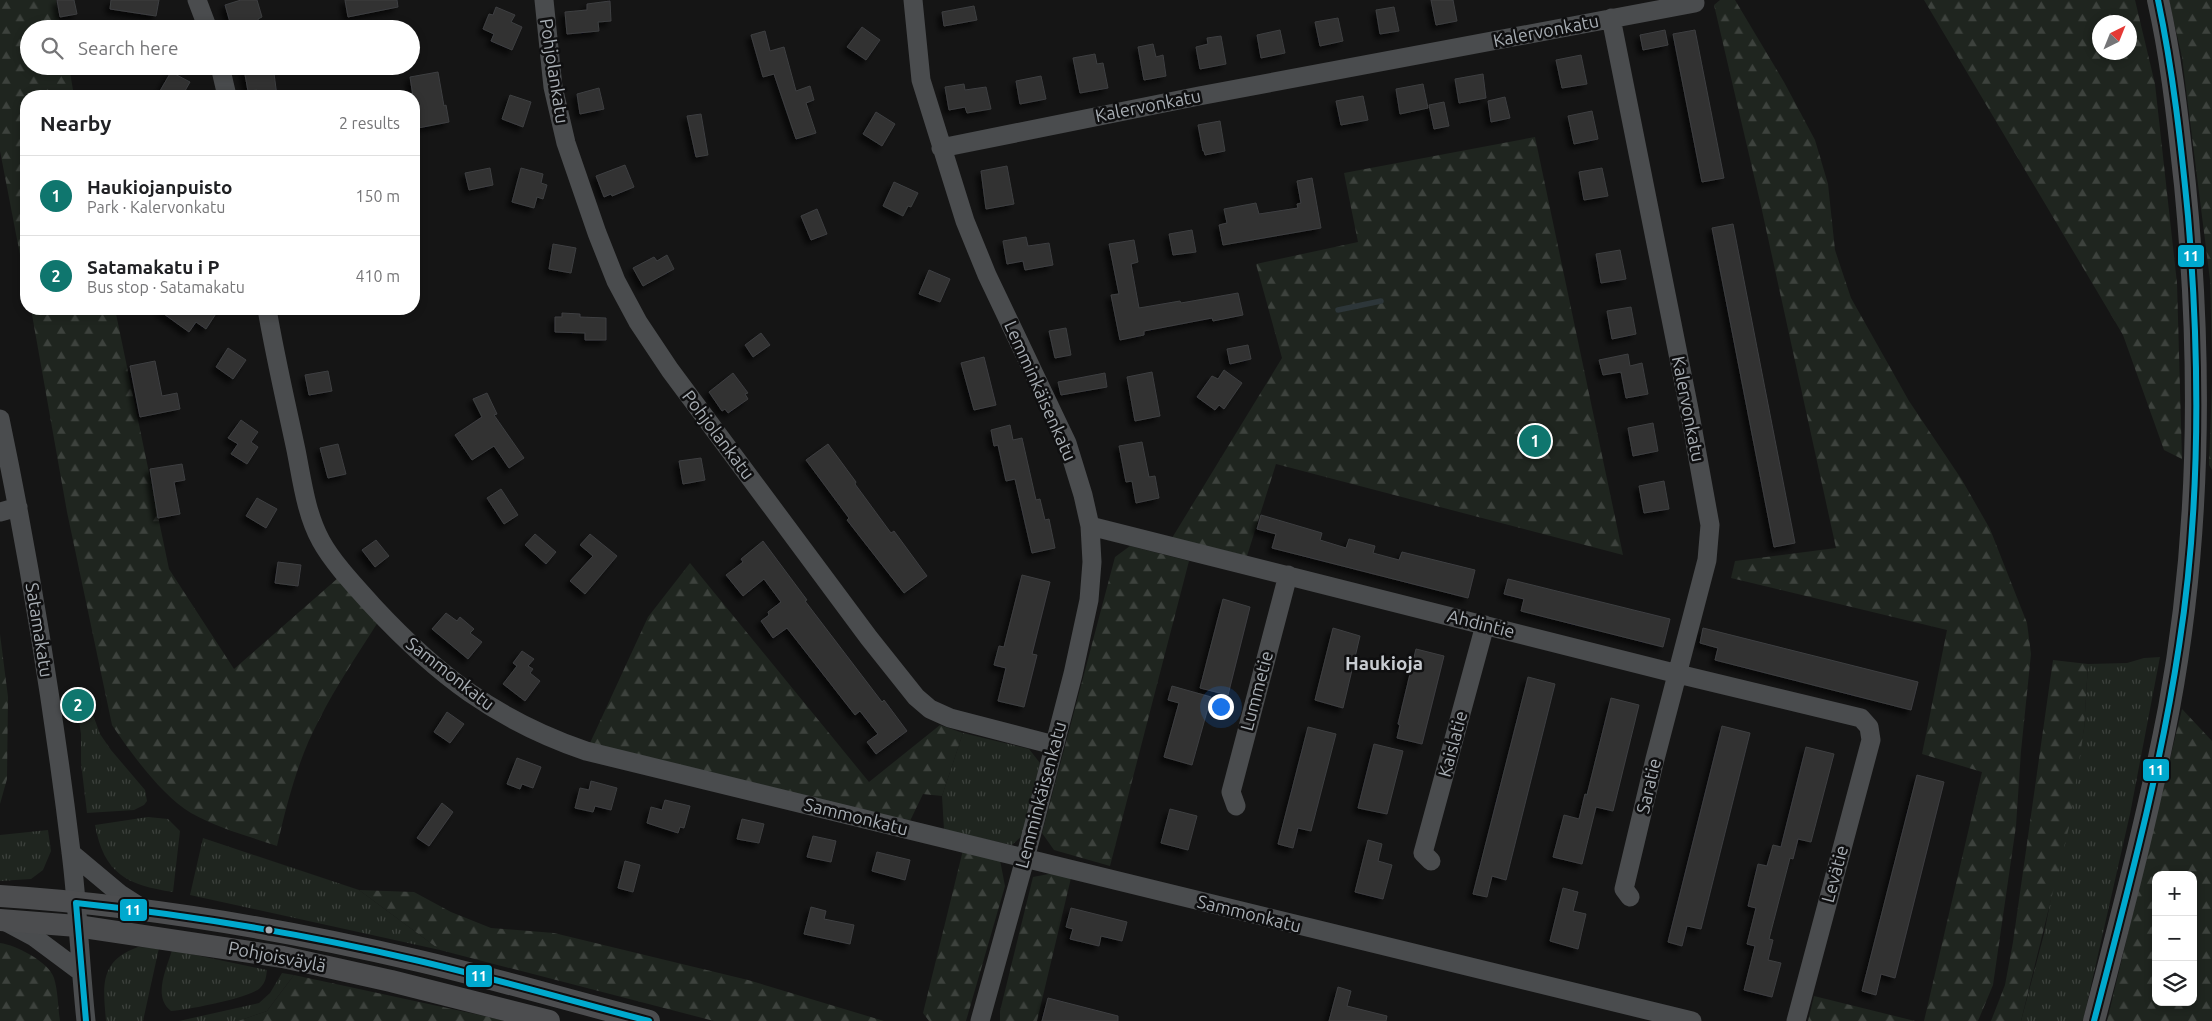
<!DOCTYPE html>
<html lang="en">
<head>
<meta charset="utf-8">
<style>
  body { margin:0; font-family:Ubuntu,sans-serif; background:#f6f6f6; color:#202124 }
  .controls { position:absolute; right:15px; bottom:15px; display:grid; overflow:hidden; border-radius:10px; box-shadow:0 2px 8px #0003 }
  .controls button { width:45px; height:45px; display:grid; place-items:center; padding:0; border:0; border-bottom:1px solid #e0e0e0; background:#fff; color:#202124; font:25px sans-serif }
  .compass { position:absolute; left:2092px; top:15px; width:45px; height:45px; border-radius:50%; background:#fff; box-shadow:0 2px 8px #0003; rotate:43deg }
  .you { position:absolute; left:1220px; top:706px; width:18px; height:18px; margin:-12px; border:4px solid #fff; border-radius:50%; background:#1a73e8; box-shadow:0 0 0 8px #1a73e833 }
  .badge { display:grid; place-items:center; width:32px; height:32px; border-radius:50%; background:#0f766e; color:#fff; font-size:16px; font-weight:700 }
  .pin { position:absolute; translate:-50% -50%; border:2px solid #fff; box-shadow:0 1px 5px #0006 }
  .list { margin:0; padding:0; list-style:none }
  h2 { display:flex; justify-content:space-between; align-items:center; height:65px; margin:0; padding:0 20px; font-size:21px }
  h2 small { font-size:16px; font-weight:400; color:#757577 }
  .list li { display:grid; grid-template-columns:32px 1fr auto; gap:15px; align-items:center; box-sizing:border-box; height:80px; padding:0 20px; border-top:1px solid #e0e0e0 }
  .list b { display:block; font-size:19px; white-space:nowrap }
  .list p { margin:0; font-size:16px; white-space:nowrap; color:#757577 }
  .list em { font-size:16px; font-style:normal; color:#757577 }
  .icon { flex:none; width:28px; height:28px; fill:none; stroke:currentColor; stroke-width:2; stroke-linecap:round; stroke-linejoin:round }
  .map { position:relative; flex:none; width:2212px; height:1021px; overflow:hidden }
  .search { position:absolute; background:#fff; box-shadow:0 2px 8px #0003; left:20px; top:20px; width:400px; height:55px; display:flex; align-items:center; gap:12px; box-sizing:border-box; padding:0 18px; border-radius:28px; color:#757577; font-size:19px }
  .panel { position:absolute; background:#fff; box-shadow:0 2px 8px #0003; left:20px; top:90px; width:400px; height:225px; border-radius:20px }
  .map>svg:first-child { display:block }
</style>
</head>
<body>
<div class="map">
<svg width="2212" height="1021" viewBox="0 0 2212 1021">
  <defs>
    <pattern id="grass-tufts" width="24" height="20" patternUnits="userSpaceOnUse" patternTransform="scale(1.25)"><rect width="24" height="20" fill="#1f251f"/><path d="M3 7l-1-3M5 7V3M7 7l1-3M15 17l-1-3M17 17v-4M19 17l1-3" fill="none" stroke="#3d423d"/></pattern>
    <pattern id="forest-firs" width="22" height="20" patternUnits="userSpaceOnUse" patternTransform="scale(1.25)"><rect width="22" height="20" fill="#1f251f"/><path d="M5 1l3.5 6h-7zM16 11l3.5 6h-7z" fill="#3d423d"/></pattern>
    <filter id="shadow"><feDropShadow dx="-4.5" dy="4.5" stdDeviation="2.5" flood-color="#0009"/></filter>
  </defs>
  <rect width="100%" height="100%" fill="#151515"/>
  <path fill="url(#grass-tufts)" d="M2160 657 2130 814 2083 1021H2021L2044 934 2084 729 2088 664 2127 663 2144 658Z
    M92 712 100 734 111 750 145 790 147 801 144 805 134 810 87 813 81 763V734L78 714Z
    M963 733 1029 749 1040 763 1023 835 1012 845 944 830 942 796Z
    M148 817 168 819 180 831 173 892C127 885 104 874 95 825Z
    M48 830 51 851 43 870 31 879 0 881V835Z
    M203 838 359 890 440 950 190 895Z
    M138 947 159 948 143 1021H106C103 986 99 961 138 947Z
    M172 950 267 970C266 977 266 982 260 988 250 998 187 1010 171 1011 152 997 167 968 172 950Z
    M282 973 294 975 267 1011 238 1021H179L259 1003 270 993Z"/>
  <path fill="url(#forest-firs)" fill-rule="evenodd" d="M0 0H56L61 29H29V66H69L74 96H26V286L0 151Z
    M1720 0H1735L1784 82 1815 140 1828 184 1835 250 1851 298 1909 401 1962 480 1990 529 2027 623 2031 654 2021 751 2016 826 1993 985 1978 1021H1924L1982 772 1922 754 1947 630 1731 578 1735 561 1836 548 1761 206 1714 5Z
    M1924 0H2135L2155 84 2177 283 2182 459 2164 450 2123 335ZM2100 22H2130V52H2100Z
    M2169 0H2212V358L2210 280 2182 57Z
    M1535 137 1623 555 1276 464 1247 556 1172 538 1282 358 1256 264 1358 242 1344 173Z
    M31 309H115L169 569 234 669 338 578 378 622C358 654 336 686 319 720 298 759 287 803 277 846 248 836 217 828 191 813 163 797 130 752 112 725L67 512Z
    M2212 381V470L2209 465Z
    M1130 546 1189 561 1110 866 1054 850 1042 833 1115 557Z
    M690 563 869 782 940 725 963 733 942 796 923 794 910 821 590 743 648 617Z
    M0 634 8 697 7 779 0 804Z
    M2053 660 2088 664 2084 729 2069 827 2021 1021H1991L2005 985 2013 942Z
    M2182 709 2212 741V1021H2107ZM2156 875H2193V1002H2156Z
    M963 850 1000 860 1005 886 966 1021H929L923 1013Z
    M1054 873 1071 878 1037 1021H1000V1011L1033 877Z
    M359 890 414 892 451 912 491 928 554 933 748 980 884 1021H714L440 950Z
    M0 943C16 945 49 962 54 978 58 991 58 1007 60 1021H0Z
    M294 975 489 1017 504 1021H238L267 1011Z
    M1814 996 1915 1021H1808Z"/>
  <g fill="none" stroke-linecap="round" stroke-linejoin="round">
    <path stroke="#2d3639" stroke-width="5.5" d="M1338 310 1381 301"/>
  </g>
  <path fill="#303132" stroke="#3e3f41" filter="url(#shadow)" d="M57 0H74L77 14 60 17Z
    M111 0H159L156 16 110 9Z
    M241 0H257L262 17 258 19 261 29H232L225 5Z
    M345 0H397L398 7 348 17Z
    M1431 0H1453L1457 21 1436 25Z
    M610 1 611 21 598 22 599 31 567 34 565 12 587 10V4Z
    M974 6 977 20 944 26 942 12Z
    M496 7 515 15 511 22 522 27 512 50 491 41 494 34 483 29 489 14 493 15Z
    M1394 7 1399 31 1380 34 1376 10Z
    M1338 18 1343 41 1320 46 1315 22Z
    M862 27 880 40 866 60 847 47Z
    M1280 30 1285 53 1261 58 1257 35Z
    M1665 30 1668 45 1643 50 1640 35Z
    M1695 30 1724 178 1702 182 1673 34Z
    M765 31 770 51 784 47 796 91 810 86 814 100 806 103 816 133 796 139 774 74 763 77 751 35Z
    M1221 36 1226 64 1200 69 1196 47 1208 44 1207 38Z
    M1153 44 1156 57 1163 55 1166 76 1144 80 1138 47Z
    M1095 54 1097 64 1103 63 1108 88 1080 93 1073 58Z
    M1581 55 1587 84 1562 88 1556 60Z
    M259 66H273L277 96H258L257 90 248 91 244 69Z
    M171 72 190 82 182 96H157Z
    M438 72 444 106 446 105 449 122 418 128 410 77Z
    M1483 74 1486 98 1459 103 1455 79Z
    M1041 76 1046 99 1020 104 1016 81Z
    M964 84 965 90 986 87 991 109 967 113 965 107 949 110 945 87Z
    M1423 84 1428 108 1400 114 1396 89Z
    M599 88 604 109 580 114 577 94Z
    M510 95 531 102 523 127 502 119Z
    M1363 96 1368 120 1341 125 1336 101Z
    M1505 97 1510 118 1491 122 1488 101Z
    M1444 102 1449 126 1434 129 1429 105Z
    M1592 111 1598 139 1574 144 1568 116Z
    M876 112 895 124 882 146 863 134Z
    M701 114 708 155 696 157 687 116Z
    M1220 121 1225 151 1205 155 1204 151H1203L1198 125Z
    M625 165 634 187 612 196 611 194 604 197 596 176Z
    M1007 166 1014 204 986 209 981 171Z
    M490 168 493 185 469 190 465 173Z
    M521 168 543 174 541 183 547 185 543 199 537 197 534 208 512 202Z
    M1602 168 1608 196 1584 200 1579 172Z
    M1312 178 1321 228 1223 245 1219 225 1227 223 1224 209 1256 203 1259 214 1298 208 1297 204 1301 203 1297 181Z
    M894 182 918 193 911 207 908 206 903 216 883 206Z
    M817 209 827 234 811 240 801 216Z
    M1733 224 1795 543 1774 547 1712 228Z
    M1192 230 1196 252 1173 255 1169 234Z
    M1026 237 1028 246 1049 243 1053 265 1025 270 1023 261 1007 264 1003 241Z
    M1134 240 1138 262 1131 264 1139 308 1180 301 1181 303 1238 293 1243 315 1213 321 1212 318 1144 331V335L1120 340 1111 295 1119 294 1109 244Z
    M553 244 576 248 571 273 549 269Z
    M1620 250 1626 279 1601 283 1596 254Z
    M667 255 674 269 643 286 633 268 654 257 657 261Z
    M929 270 950 279 940 302 919 294Z
    M1631 307 1636 334 1612 339 1607 311Z
    M157 309H219L206 329 196 322 189 332Z
    M562 313 580 314V317L606 318V340H585V333L555 332V317H562Z
    M1066 328 1071 355 1055 358 1049 331Z
    M761 333 770 345 753 357 745 345Z
    M1248 345 1251 359 1230 364 1227 349Z
    M228 348 246 360 233 379 216 367Z
    M1628 354 1630 366 1642 363 1648 394 1626 398 1621 372 1603 375 1599 360Z
    M984 357 996 405 974 410 961 363Z
    M155 361 162 396 177 393 180 409 140 417 130 366Z
    M1224 370 1242 383 1224 409 1219 405 1215 410 1197 397 1212 376 1218 379Z
    M328 371 332 391 309 395 305 375Z
    M1152 372 1160 416 1135 421 1127 377Z
    M733 373 748 393 745 394 748 399 728 413 725 409 722 411 709 392Z
    M1105 373 1107 387 1061 395 1058 382Z
    M487 393 497 414 494 415 524 458 509 468 494 446 472 460 455 435 482 417 473 399Z
    M241 420 258 432 251 442 258 447 247 464 231 454 238 444 228 438Z
    M1653 423 1658 451 1633 456 1628 428Z
    M1010 425 1013 440 1022 438 1036 500 1040 499 1045 520 1049 519 1055 548 1032 553 1015 479 1006 481 998 445 994 446 991 430Z
    M1142 442 1149 477 1155 476 1159 498 1136 503 1132 481 1126 482 1119 446Z
    M338 444 346 474 328 478 320 448Z
    M828 444 856 482 855 484 891 533 894 531 927 576 904 593 847 520 849 518 806 460Z
    M701 458 705 480 683 484 679 461Z
    M182 464 185 480 174 482 180 514 158 518 150 469Z
    M1664 481 1669 509 1644 513 1639 486Z
    M501 489 518 515 504 524 487 498Z
    M257 498 277 509 266 528 246 516Z
    M1261 515 1322 533 1320 540 1346 548 1349 539 1375 546 1373 553 1399 560 1402 552 1475 570 1468 598 1272 548 1276 534 1257 529Z
    M535 534 556 552 546 564 525 545Z
    M590 534 617 556 585 594 570 581 593 556 580 545Z
    M376 540 389 556 375 567 362 550Z
    M763 541 807 600 805 601 882 702 884 700 907 731 876 754 867 742 878 734 860 711 855 715 787 628 773 638 761 621 769 615 768 612 781 602 764 579 743 596 726 575 743 562 741 559Z
    M278 562 301 565 298 586 275 583Z
    M1022 575 1050 582 1032 654 1037 655 1024 707 998 701 1006 668 994 665 999 646 1004 647Z
    M1508 579 1670 619 1663 647 1521 611 1524 599 1504 594Z
    M1223 599 1250 607 1228 695 1200 688Z
    M446 613 457 621 460 617 474 629 470 633 482 642 468 659 432 629Z
    M1333 628 1360 636 1343 708 1315 700Z
    M1703 628 1918 682 1911 710 1715 660 1718 648 1700 643Z
    M1416 649 1444 656 1422 744 1397 738 1400 725 1398 724Z
    M522 651 534 659 528 666 533 669 530 673 540 681 525 701 503 684 517 666 513 663Z
    M1528 677 1555 684 1506 880 1492 876 1487 897 1473 894Z
    M1172 686 1211 697 1192 765 1164 757 1179 703 1168 700Z
    M1611 698 1639 705 1613 811 1596 807 1582 864 1553 857 1564 815 1579 819 1585 794 1587 795Z
    M447 712 464 724 450 743 434 732Z
    M1722 726 1750 733 1701 929 1687 926 1682 946 1668 942Z
    M1308 727 1336 734 1311 831 1298 828 1293 848 1278 844Z
    M1374 744 1403 751 1387 814 1358 808Z
    M1806 747 1834 754 1811 842 1798 839 1793 859 1790 858 1769 939 1773 940 1768 960 1781 963 1772 997 1744 990 1755 946 1747 944 1756 908 1748 906 1758 864 1767 866 1773 845 1781 847Z
    M517 758 541 767 533 788 522 784 520 789 507 784Z
    M1917 775 1944 782 1895 978 1881 974 1876 995 1862 991Z
    M591 781 617 788 611 810 595 806 593 812 575 808 580 788 589 790Z
    M665 800 690 806 684 828 680 827 678 833 647 823 651 807 662 810Z
    M442 803 453 812 429 846 417 838Z
    M1170 809 1197 816 1188 850 1161 843Z
    M742 819 764 824 759 843 737 839Z
    M813 836 836 841 831 862 807 857Z
    M1368 840 1382 844 1378 861 1392 865 1383 899 1355 892Z
    M877 852 910 860 905 880 872 871Z
    M625 861 640 865 633 892 618 888Z
    M1563 888 1578 892 1573 911 1586 914 1578 949 1550 941Z
    M811 907 826 911 824 919 854 925 850 944 804 934Z
    M1071 908 1127 922 1122 941 1101 936 1099 946 1070 939 1073 929 1066 927Z
    M1338 987 1351 991 1347 1006 1387 1016 1386 1021H1329Z
    M1048 998 1118 1016V1021H1042Z"/>
  <g fill="none" stroke-linecap="round" stroke-linejoin="round">
    <path stroke="#4a4c4e" stroke-width="19" d="M197 0 208 29
      M544 0 553 87 566 143 597 233 616 281 638 322 670 370 869 638 916 697 930 709 950 718 1054 745
      M913 0 921 80 965 221 987 275 1067 443 1083 495 1090 526 1092 562 1089 600 1073 674 1025 859 980 1021
      M1611 18 1689 409 1710 525 1707 560 1655 759 1624 889 1630 897
      M220 66 227 96
      M941 148 1199 96 1695 3
      M267 309C275 356 286 403 296 450 302 480 306 514 321 541 333 563 356 587 373 606 437 675 496 720 586 751L1692 1021
      M0 419C30 562 53 706 71 852 78 908 80 965 86 1021
      M0 512 18 507
      M1090 526 1678 674 1861 718 1869 727 1871 740 1796 1021
      M1236 806 1231 792 1288 575
      M71 853 120 894 145 910
      M1431 861 1423 853 1485 625
      M6 922 34 937 81 972"/>
    <path stroke="#4c4d4f" stroke-width="22" d="M0 896C139 905 278 928 415 960 493 978 570 1001 649 1021
      M0 920 77 926 283 957 391 981 549 1021
      M2094 1021C2121 917 2149 813 2169 708 2201 536 2202 358 2185 185 2178 123 2172 61 2158 0"/>
    <g stroke="#0f0f10" stroke-width="10">
      <path id="bus-1" d="M86 1021 76 903C190 915 303 934 415 960 493 978 571 1001 649 1021
        M2094 1021C2126 897 2160 773 2179 646 2201 505 2200 359 2188 216 2181 144 2173 71 2158 0"/>
    </g>
    <use href="#bus-1" stroke="#00a9ce" stroke-width="6"/>
  </g>
  <circle fill="#a8aeb4" stroke="#0f0f10" stroke-width="2" cx="269" cy="930" r="4.5"/>
  <g text-anchor="middle" stroke-width="5" stroke-linejoin="round" paint-order="stroke">
    <g font-size="18" fill="#a8aeb4" stroke="#0f0f10">
      <text transform="translate(1546 31) rotate(-11)" y="6">Kalervonkatu</text>
      <text transform="translate(554 71) rotate(81)" y="6">Pohjolankatu</text>
      <text transform="translate(1148 106) rotate(-11)" y="6">Kalervonkatu</text>
      <text transform="translate(1040 391) rotate(66)" y="6">Lemminkäisenkatu</text>
      <text transform="translate(1688 409) rotate(79)" y="6">Kalervonkatu</text>
      <text transform="translate(718 435) rotate(53)" y="6">Pohjolankatu</text>
      <text transform="translate(1481 624) rotate(14)" y="6">Ahdintie</text>
      <text transform="translate(39 630) rotate(81)" y="6">Satamakatu</text>
      <text transform="translate(450 674) rotate(38)" y="6">Sammonkatu</text>
      <text transform="translate(1257 691) rotate(-75)" y="6">Lummetie</text>
      <text transform="translate(1453 744) rotate(-75)" y="6">Kaislatie</text>
      <text transform="translate(1649 786) rotate(-77)" y="6">Saratie</text>
      <text transform="translate(1041 795) rotate(-75)" y="6">Lemminkäisenkatu</text>
      <text transform="translate(856 817) rotate(14)" y="6">Sammonkatu</text>
      <text transform="translate(1835 874) rotate(-75)" y="6">Levätie</text>
      <text transform="translate(1249 914) rotate(14)" y="6">Sammonkatu</text>
      <text transform="translate(277 957) rotate(11)" y="6">Pohjoisväylä</text>
    </g>
    <g font-size="19" font-weight="bold" fill="#c8ccd1" stroke="#0f0f10">
      <text x="1384" y="670">Haukioja</text>
    </g>
  </g>
  <g stroke="#0f0f10" stroke-width="2">
    <rect x="2177" y="244" width="28" height="24" rx="5" fill="#00a9ce"/>
    <rect x="2142" y="758" width="28" height="24" rx="5" fill="#00a9ce"/>
    <rect x="119" y="898" width="29" height="24" rx="5" fill="#00a9ce"/>
    <rect x="465" y="964" width="28" height="24" rx="5" fill="#00a9ce"/>
  </g>
  <g font-size="14" text-anchor="middle" font-weight="bold" fill="#fff">
    <text x="2191" y="261">11</text>
    <text x="2156" y="775">11</text>
    <text x="133" y="915">11</text>
    <text x="479" y="981">11</text>
  </g>
</svg>
<div class="controls">
<button>+</button>
<button>−</button>
<button><svg class="icon" aria-label="layers" viewBox="0 0 24 24"><path d="M12 4l9 5-9 5-9-5zM3 14l9 5 9-5"/></svg></button>
</div>
<svg class="compass" viewBox="-18 -18 36 36"><path d="M0-13l5 13h-10z" fill="#e53935"/><path d="M0 13l5-13h-10z" fill="#757577"/></svg>
<div class="you"></div>
<div class="pin badge" style="left:1535px;top:441px">1</div>
<div class="pin badge" style="left:78px;top:705px">2</div>
<div class="search"><svg class="icon" aria-label="search" viewBox="0 0 24 24"><circle cx="10" cy="10" r="6"/><path d="M15 15l6 6"/></svg>Search here</div>
<section class="panel">
<h2>Nearby<small>2 results</small></h2>
<ul class="list">
<li><span class="badge">1</span><div><b>Haukiojanpuisto</b><p>Park · Kalervonkatu</p></div><em>150 m</em></li>
<li><span class="badge">2</span><div><b>Satamakatu i P</b><p>Bus stop · Satamakatu</p></div><em>410 m</em></li>
</ul>
</section>
</div>
</body>
</html>
